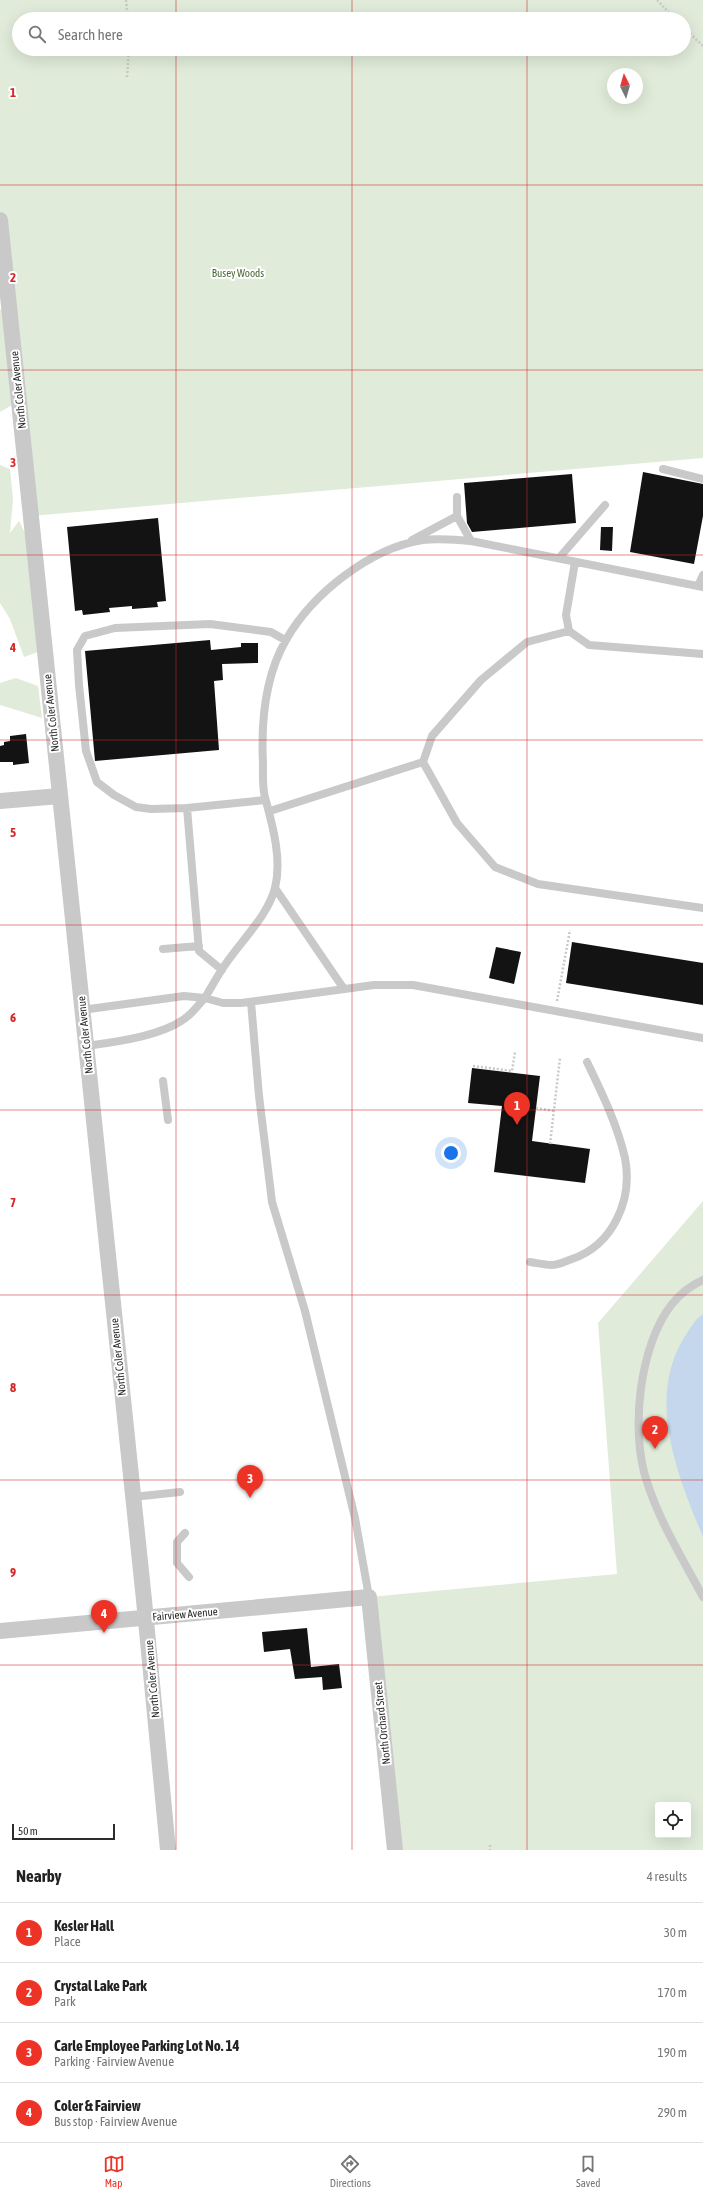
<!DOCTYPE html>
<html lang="en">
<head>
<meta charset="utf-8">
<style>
  body { margin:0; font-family:"Asap Condensed",sans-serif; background:#f2f2f2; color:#222 }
  .controls { position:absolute; right:12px; bottom:12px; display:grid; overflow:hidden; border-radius:4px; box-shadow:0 4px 16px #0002 }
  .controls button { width:36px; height:36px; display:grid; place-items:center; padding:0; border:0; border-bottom:1px solid #e0e0e0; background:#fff; color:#222; font:20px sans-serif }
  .compass { position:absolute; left:607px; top:68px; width:36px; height:36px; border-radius:50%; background:#fff; box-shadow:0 4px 16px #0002; rotate:355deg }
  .scale { position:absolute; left:12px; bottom:10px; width:103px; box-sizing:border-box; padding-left:4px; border:2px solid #2c2c2c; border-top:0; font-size:11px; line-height:14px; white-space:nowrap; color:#2c2c2c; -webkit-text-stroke:3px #fff; paint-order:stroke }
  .you { position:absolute; left:451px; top:1153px; width:14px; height:14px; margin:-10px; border:3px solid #fff; border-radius:50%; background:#1a73e8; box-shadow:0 0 0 6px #1a73e833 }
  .badge { display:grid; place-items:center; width:26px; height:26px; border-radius:50%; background:#ec3325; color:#fff; font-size:13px; font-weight:700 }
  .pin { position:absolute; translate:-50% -33px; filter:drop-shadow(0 1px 2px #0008) }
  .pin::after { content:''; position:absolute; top:21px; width:14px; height:12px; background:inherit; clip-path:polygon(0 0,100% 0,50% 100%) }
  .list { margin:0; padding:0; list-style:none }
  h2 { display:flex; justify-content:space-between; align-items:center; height:52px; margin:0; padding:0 16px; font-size:17px }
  h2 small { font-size:13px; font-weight:400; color:#767676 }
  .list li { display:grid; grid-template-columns:26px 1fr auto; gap:12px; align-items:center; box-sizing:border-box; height:60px; padding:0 16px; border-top:1px solid #e0e0e0 }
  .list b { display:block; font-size:15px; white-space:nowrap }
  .list p { margin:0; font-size:13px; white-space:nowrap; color:#767676 }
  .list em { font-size:13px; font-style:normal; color:#767676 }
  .icon { flex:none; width:22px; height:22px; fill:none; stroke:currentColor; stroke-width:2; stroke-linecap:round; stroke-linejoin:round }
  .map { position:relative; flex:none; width:703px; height:1850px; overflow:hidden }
  .search { position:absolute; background:#fff; box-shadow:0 4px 16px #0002; left:12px; right:12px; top:12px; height:44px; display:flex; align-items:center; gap:10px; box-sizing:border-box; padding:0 14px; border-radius:22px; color:#767676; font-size:15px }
  .sheet { height:292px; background:#fff }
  nav { display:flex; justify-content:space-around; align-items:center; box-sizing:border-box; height:56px; border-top:1px solid #e0e0e0; background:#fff; font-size:11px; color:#767676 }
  nav a { display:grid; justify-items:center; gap:2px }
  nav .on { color:#ec3325 }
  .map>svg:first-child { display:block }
</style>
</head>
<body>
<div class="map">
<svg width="703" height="1850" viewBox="0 0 703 1850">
  <rect width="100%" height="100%" fill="#fff"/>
  <path fill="#e0ebd9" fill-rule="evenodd" d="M0 0H703V458L31 516 0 220ZM19 19H684V49H19ZM613 74H637V98H613Z
    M0 309 5 312 12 405 0 412Z
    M0 465 10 469 13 499 10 533 19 521 26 535 38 652 24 657 10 619 0 603Z
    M16 678 38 686 42 718 0 705V683Z
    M703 1201V1850H401L369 1597 617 1574 598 1323ZM658 1805H688V1835H658Z"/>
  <path fill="#c4d7ec" d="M703 1314V1537C678 1477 646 1399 684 1338 690 1329 694 1320 703 1314Z"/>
  <path fill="#131313" d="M643 472 703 484V516L694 564 630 552Z
    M572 474 576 523 472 532 467 523 464 483Z
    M158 518 166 601 157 602 158 607 132 609V606L109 608 110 612 83 615 82 610 75 611 67 527Z
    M601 527H613L612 551 600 550Z
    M210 640 211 650 241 647V643H258V663L222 664 223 680 214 681 219 750 95 761 85 651Z
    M26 734 29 763 13 765V762H0V746L4 745V742L10 741V736Z
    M572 942 703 963V1005L566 983Z
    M496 947 521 952 514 984 489 978Z
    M472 1068 540 1076 532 1141 590 1149 585 1183 494 1172 502 1106 468 1103Z
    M307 1628 311 1667 339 1664 342 1688 323 1690 322 1677 295 1679 290 1649 264 1652 262 1632Z"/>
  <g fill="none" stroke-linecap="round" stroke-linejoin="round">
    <path stroke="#c9c9c9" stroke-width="2.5" stroke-dasharray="2 2" stroke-linecap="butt" d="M126 0 128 19
      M657 0 675 19
      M684 28 703 46
      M127 77 129 49
      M557 1001 570 930
      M473 1066 512 1071 515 1052
      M536 1108 554 1111
      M550 1144 560 1058
      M490 1845V1850"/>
    <path stroke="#c9c9c9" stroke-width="8" d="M663 469 703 479
      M457 516 471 541
      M412 540 457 516V497
      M559 558 605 505
      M575 562 566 615 569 631 589 645 703 654
      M698 586 703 575
      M703 587 471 541C455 540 439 538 423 540 370 548 312 594 286 640 265 676 261 724 263 764 263 776 262 790 266 801 273 827 282 860 275 888 268 915 243 939 227 962 219 973 212 986 205 998L223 1003H241L374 985H413L703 1038
      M569 631 527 642 481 680 432 736 423 762 457 823 495 867 538 884 703 908
      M187 808 151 809 136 807 114 795 97 782 86 751 79 685 77 650 85 636 115 628 210 624 271 632 285 640
      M270 811 423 762
      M275 888 344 989
      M163 949 199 946
      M222 970 199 951 187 808 265 800
      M251 1002 259 1096 272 1202 305 1311 355 1518 369 1597
      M82 1010 184 996 205 998
      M86 1046C115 1042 165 1036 188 1016 194 1011 199 1004 205 998
      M163 1081 168 1120
      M530 1262C537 1263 545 1265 552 1265 558 1265 566 1261 572 1259 613 1245 633 1200 625 1158 617 1124 602 1093 587 1062
      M703 1280C692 1285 680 1294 672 1304 639 1345 630 1433 647 1482 660 1523 683 1559 703 1597
      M133 1497 180 1492
      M185 1533 177 1542V1563L189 1577"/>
    <path stroke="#c9c9c9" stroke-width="16" d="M0 220 144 1600 168 1850
      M0 801 60 796
      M0 1631 369 1597 395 1850"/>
  </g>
  <path fill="none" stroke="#d62828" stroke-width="1" stroke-opacity="0.55" d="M176 0V19M352 0V19M527 0V19M176 49V1850M352 49V1850M527 49V1850M0 185H703M0 370H703M0 555H703M0 740H703M0 925H703M0 1110H703M0 1295H703M0 1480H703M0 1665H703"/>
  <g text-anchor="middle" stroke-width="4" stroke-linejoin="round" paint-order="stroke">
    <g font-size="11" fill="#486938" stroke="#fff">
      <text x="238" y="277">Busey Woods</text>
    </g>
    <g font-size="11" fill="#2c2c2c" stroke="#fff">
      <text transform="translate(18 390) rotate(-96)" y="4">North Coler Avenue</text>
      <text transform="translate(51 713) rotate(-96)" y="4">North Coler Avenue</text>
      <text transform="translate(85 1035) rotate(-96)" y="4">North Coler Avenue</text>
      <text transform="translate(118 1357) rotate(-96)" y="4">North Coler Avenue</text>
      <text transform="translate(185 1614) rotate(-5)" y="4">Fairview Avenue</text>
      <text transform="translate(152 1679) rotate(-95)" y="4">North Coler Avenue</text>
      <text transform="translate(382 1723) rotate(-96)" y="4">North Orchard Street</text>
    </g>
  </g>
  <g font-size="13" text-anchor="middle" font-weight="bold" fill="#d62828" stroke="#fff" stroke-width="4" stroke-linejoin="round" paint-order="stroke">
    <text x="13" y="97">1</text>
    <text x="13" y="282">2</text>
    <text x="13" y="467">3</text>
    <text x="13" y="652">4</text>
    <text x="13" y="837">5</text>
    <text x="13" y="1022">6</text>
    <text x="13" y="1207">7</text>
    <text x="13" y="1392">8</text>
    <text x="13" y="1577">9</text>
  </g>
</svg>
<div class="controls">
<button><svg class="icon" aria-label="locate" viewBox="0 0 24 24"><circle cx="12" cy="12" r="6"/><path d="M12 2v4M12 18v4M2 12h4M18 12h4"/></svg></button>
</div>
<svg class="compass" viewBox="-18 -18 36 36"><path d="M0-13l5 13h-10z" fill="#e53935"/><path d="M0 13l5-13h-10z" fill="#767676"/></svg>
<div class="scale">50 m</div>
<div class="you"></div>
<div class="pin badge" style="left:517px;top:1125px">1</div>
<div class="pin badge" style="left:655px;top:1449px">2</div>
<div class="pin badge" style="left:250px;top:1498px">3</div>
<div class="pin badge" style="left:104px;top:1633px">4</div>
<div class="search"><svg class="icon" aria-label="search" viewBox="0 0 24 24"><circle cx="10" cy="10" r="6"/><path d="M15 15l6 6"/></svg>Search here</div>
</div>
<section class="sheet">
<h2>Nearby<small>4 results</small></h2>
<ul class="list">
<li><span class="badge">1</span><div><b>Kesler Hall</b><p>Place</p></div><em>30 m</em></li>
<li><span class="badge">2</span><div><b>Crystal Lake Park</b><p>Park</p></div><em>170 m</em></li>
<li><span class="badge">3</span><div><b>Carle Employee Parking Lot No. 14</b><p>Parking · Fairview Avenue</p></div><em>190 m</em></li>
<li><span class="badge">4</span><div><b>Coler &amp; Fairview</b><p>Bus stop · Fairview Avenue</p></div><em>290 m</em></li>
</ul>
</section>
<nav>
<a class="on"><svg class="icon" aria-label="map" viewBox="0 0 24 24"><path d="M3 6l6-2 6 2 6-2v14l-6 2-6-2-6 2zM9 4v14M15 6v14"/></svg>Map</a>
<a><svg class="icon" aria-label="directions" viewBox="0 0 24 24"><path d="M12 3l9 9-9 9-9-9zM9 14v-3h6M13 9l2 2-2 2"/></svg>Directions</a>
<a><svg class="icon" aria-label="saved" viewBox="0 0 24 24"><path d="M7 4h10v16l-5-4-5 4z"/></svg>Saved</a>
</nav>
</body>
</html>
